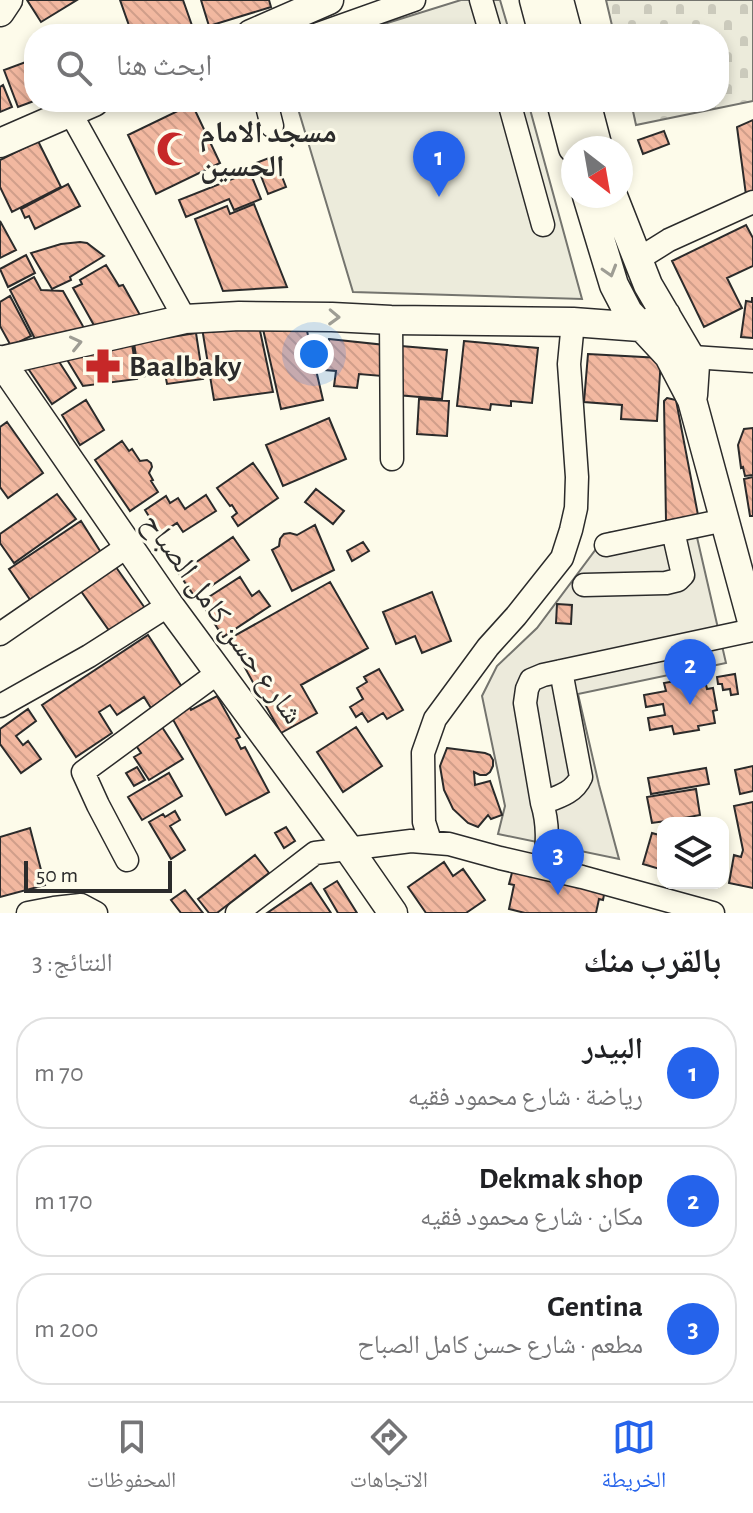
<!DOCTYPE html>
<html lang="ar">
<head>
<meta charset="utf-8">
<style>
  body { margin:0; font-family:"Alegreya Sans","Noto Naskh Arabic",sans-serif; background:#f6f6f6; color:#202124; direction:rtl }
  .controls { position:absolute; right:24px; bottom:24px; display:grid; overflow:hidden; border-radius:16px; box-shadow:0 4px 12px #0003 }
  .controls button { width:72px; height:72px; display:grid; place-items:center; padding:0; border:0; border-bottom:2px solid #e0e0e0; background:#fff; color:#202124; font:40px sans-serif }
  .compass { position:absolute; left:561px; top:136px; width:72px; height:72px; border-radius:50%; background:#fff; box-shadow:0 4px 12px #0003; rotate:149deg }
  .scale { position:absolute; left:24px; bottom:20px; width:148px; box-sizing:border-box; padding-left:8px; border:4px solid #2b2b2b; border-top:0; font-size:22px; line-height:28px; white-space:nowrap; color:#2b2b2b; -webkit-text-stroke:6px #fdfbea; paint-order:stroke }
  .you { position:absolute; left:314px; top:354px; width:28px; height:28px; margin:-20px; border:6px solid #fff; border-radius:50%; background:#1a73e8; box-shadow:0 0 0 12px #1a73e833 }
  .badge { display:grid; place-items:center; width:52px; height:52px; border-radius:50%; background:#2563eb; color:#fff; font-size:26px; font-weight:700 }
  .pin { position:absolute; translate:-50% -66px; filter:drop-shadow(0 2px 4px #0008) }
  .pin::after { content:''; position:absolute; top:42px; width:28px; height:24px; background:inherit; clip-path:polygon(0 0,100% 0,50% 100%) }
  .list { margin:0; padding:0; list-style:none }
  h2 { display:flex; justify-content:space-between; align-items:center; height:104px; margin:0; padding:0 32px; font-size:34px }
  h2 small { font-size:26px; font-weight:400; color:#757577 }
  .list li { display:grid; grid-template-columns:52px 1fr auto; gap:24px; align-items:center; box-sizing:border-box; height:112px; margin:0 16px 16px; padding:0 16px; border:2px solid #e0e0e0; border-radius:32px }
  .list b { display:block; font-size:30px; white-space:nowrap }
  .list p { margin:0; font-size:26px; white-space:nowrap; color:#757577 }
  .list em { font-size:26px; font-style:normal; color:#757577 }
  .icon { flex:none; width:44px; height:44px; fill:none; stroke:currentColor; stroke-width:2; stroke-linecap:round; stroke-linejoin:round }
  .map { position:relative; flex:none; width:753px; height:913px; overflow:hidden; direction:ltr }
  .search { position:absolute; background:#fff; box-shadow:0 4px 12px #0003; left:24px; right:24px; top:24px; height:88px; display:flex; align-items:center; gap:20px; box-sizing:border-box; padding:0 28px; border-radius:32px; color:#757577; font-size:30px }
  .sheet { height:488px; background:#fff }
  nav { display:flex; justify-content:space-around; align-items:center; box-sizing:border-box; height:112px; border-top:2px solid #e0e0e0; background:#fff; font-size:22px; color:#757577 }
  nav a { display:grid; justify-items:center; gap:4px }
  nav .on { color:#2563eb }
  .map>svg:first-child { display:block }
</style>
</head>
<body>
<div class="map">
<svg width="753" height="913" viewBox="0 0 753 913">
  <defs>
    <pattern id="cemetery-stones" width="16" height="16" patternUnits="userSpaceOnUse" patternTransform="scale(2)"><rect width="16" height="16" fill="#ecebdb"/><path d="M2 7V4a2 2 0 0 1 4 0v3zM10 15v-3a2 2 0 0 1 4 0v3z" fill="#cbcabc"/></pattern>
    <pattern id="building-back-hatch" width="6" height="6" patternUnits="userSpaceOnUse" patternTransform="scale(2)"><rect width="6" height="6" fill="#f2b8a0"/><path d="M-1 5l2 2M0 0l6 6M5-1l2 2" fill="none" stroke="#d09e8a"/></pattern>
  </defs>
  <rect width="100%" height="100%" fill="#fdfbea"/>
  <path fill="#ecebdb" stroke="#74746e" stroke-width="2" d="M461 0H500L510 34H352Z
    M296 102H528L582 299 353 292Z"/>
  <path fill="url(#cemetery-stones)" stroke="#74746e" stroke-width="2" d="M606 0H753V101L636 125 631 102H719V34H614Z"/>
  <path fill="#eceadb" stroke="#74746e" stroke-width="2" d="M693 520 726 663 578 694 599 785 619 859 498 834 505 806 482 696 497 666 537 628 608 533Z"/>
  <path fill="url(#building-back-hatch)" stroke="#2b2b2b" stroke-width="2" d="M27 0H77L41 22Z
    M120 0H183L195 34H132Z
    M201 0H269L271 7 209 26Z
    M34 59V101L18 107 4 70Z
    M3 85 12 107 0 112V87Z
    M192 104 220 163 156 194 128 135Z
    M753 120V193L746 195 737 127Z
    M664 131 669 144 643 154 638 140Z
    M38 141 61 187 12 212 0 187V160Z
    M274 156 286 187 268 194 256 163Z
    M250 172 261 199 234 210 229 199 186 217 179 200Z
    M68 184 80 206 35 229 29 216 25 218 21 209Z
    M254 204 287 287 223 291 195 219 227 206 230 214Z
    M0 221 16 250 0 258Z
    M746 225 753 238V266L727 278 742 308 704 327 672 261Z
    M80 242 87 243 104 256 70 277 71 280 52 289 31 253 61 244Z
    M26 255 35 273 8 287 0 269Z
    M106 265 119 286 123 285 140 315 95 327 73 288 82 284 80 280Z
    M34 277 41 290 63 291 84 328 35 339 10 290Z
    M10 296 31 336 11 346 0 326V302Z
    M752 298H753V338L741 337 746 301 752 302Z
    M259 326 273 392 214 400 202 328Z
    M263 329 307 331 323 400 281 409Z
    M196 333 203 379 167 384 165 373 139 377 134 343Z
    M329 339 385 345 382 376 359 374 357 388 334 386 336 371 325 370Z
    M464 341 538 348 532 403 511 401V406L491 404 490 410 457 406Z
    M132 343 137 379 83 386 63 353Z
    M401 346 447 350 442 399 397 395Z
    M588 354 661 358 657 421 621 419 622 405 584 402Z
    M56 357 76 388 52 404 25 364Z
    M667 398 676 400 698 515 666 521 664 401Z
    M419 399 449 401 447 436 417 434Z
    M86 400 104 430 80 445 62 415Z
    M329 418 346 459 283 486 266 445Z
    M7 422 43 473 8 498 0 487V427Z
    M753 428V475L745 476 743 467 741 468 738 445 744 429Z
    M122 441 129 451 132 449 140 461 147 460 151 463 152 467 149 473 153 480 151 481 158 492 130 511 95 460Z
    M253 463 278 498 238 526 232 517 237 513 232 505 230 506 217 488Z
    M753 477V516H750L744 479Z
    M316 489 344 511 333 524 305 502Z
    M57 494 76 519 14 563 0 543V534Z
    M206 495 216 511 183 532 177 523 160 534 145 510 166 496 170 503 178 498 185 509Z
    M81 521 102 554 31 601 9 569Z
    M315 525 334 570 292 591 272 550 279 546 280 539 284 534 290 533 297 535Z
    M233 537 249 560 195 597 179 574Z
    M363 542 369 551 352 561 347 551Z
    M113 563 147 611 113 636 78 587Z
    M240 577 252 596 259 591 270 606 223 637 201 602Z
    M330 582 368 648 301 685 317 713 281 733 229 639Z
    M432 592 451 641 422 653 415 636 396 644 383 612Z
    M557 604 572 605 571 624 556 623Z
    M148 635 182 687 151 708 144 697 117 715 110 705 99 712 112 733 76 757 42 705Z
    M379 669 403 710 387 719 383 713 368 722 362 713 356 717 350 707 363 699 357 688 367 682 364 677Z
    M735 674 738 694 731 695 730 689 723 690 722 684H718L717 677Z
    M704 676 707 689 713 688 717 710 713 711 715 723 698 726 699 730 674 734 672 726 650 730 648 718 665 715 663 704 646 707 644 695 666 691 664 683Z
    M217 696 240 737 236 739 241 749 245 747 269 792 226 815 171 716 189 706 191 710Z
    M28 709 36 721 16 736 23 745 28 741 41 759 21 773 0 744V729Z
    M160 724 183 759 149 780 134 757 141 753 133 741Z
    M356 727 382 766 343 792 317 752Z
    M447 748 485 753 490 755 493 760V766L490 772 486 775H480L474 772 475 785 490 781 502 815 491 819 488 815 478 827 468 823 453 809 444 790 440 766Z
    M753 766V791L740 794 735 770Z
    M137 767 145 780 134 786 126 773Z
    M706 768 709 784 651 794 648 778Z
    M169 773 182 796 142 820 128 797Z
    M696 789 700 815 684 818 685 823H666V821L652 823 647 797Z
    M753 802V888L729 883 734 855 741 857 743 850 734 806Z
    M175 811 180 820 170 826 185 850 171 859 149 822 163 814 165 817Z
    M286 827 295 841 284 848 275 833Z
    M30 828 45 885 0 897V837Z
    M652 833 663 836V870L643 864Z
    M255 855 269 873 217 913H209L198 899Z
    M444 862 453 876 463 869 485 900 466 913H426L408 887Z
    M513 869 605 890 603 900 599 899 596 913H525L509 909 514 885 509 884Z
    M337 881 357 913H338L324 889Z
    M311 883 331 913H267Z
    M185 890 203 913H181L171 900Z"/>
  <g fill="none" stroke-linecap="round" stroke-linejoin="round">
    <g stroke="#2b2b2b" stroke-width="25">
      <path id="minor" d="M481 0 491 34
        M318 34 414 0
        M266 102 272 126
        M509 102 543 225
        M70 112 185 319
        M637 260 669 240 753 202
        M391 320 392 459
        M678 356 753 361
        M606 545 725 520
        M584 585 666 583 678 580 683 575 673 531
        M0 634 128 546
        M0 706 89 656 169 605
        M542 803C558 797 574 793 581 777L561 671
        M430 841 424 822 423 753 435 719 488 647 516 616 562 558 571 530 576 508 577 477 569 364 573 322
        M127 860 98 805 83 772 219 672
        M545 868C547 845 549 825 542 803L525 703 527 689 531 680 543 675 753 630
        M28 913 54 908 81 905 96 913
        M237 913 315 853 411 841 449 844 500 858 582 877 713 913"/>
    </g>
    <g stroke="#2b2b2b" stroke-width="31">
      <path id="major" d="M534 0 543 34
        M559 0 568 34
        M0 12 8 0
        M251 34 329 0
        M561 102 573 148
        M586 102 598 148
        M0 143 94 102
        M587 196 614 285 628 312 669 356 692 400 753 625
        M613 196 648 285 695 365 693 395
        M0 360 169 605 348 848 393 913
        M0 361 185 319 239 316 332 317 391 320 573 322 640 327 666 315"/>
    </g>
    <use href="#minor" stroke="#fdfbea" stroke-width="22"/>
    <use href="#major" stroke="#fdfbea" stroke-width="28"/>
  </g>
  <defs><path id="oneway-chevron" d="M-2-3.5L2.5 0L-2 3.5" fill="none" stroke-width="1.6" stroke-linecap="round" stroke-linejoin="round" transform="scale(2)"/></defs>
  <g stroke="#9e9d94">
    <use href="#oneway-chevron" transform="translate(610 271) rotate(73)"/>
    <use href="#oneway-chevron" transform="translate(334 317) rotate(2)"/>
    <use href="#oneway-chevron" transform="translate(76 343) rotate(-13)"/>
  </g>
  <defs>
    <g id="mosque-bare" transform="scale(2.76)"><path d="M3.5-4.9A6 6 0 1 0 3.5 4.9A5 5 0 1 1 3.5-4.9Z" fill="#c62828" stroke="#fdfbea" stroke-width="2.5" paint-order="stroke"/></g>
    <g id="pharmacy-bare" transform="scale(2.76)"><path d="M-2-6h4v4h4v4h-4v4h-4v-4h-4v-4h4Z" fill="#c62828" stroke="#fdfbea" stroke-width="2.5" paint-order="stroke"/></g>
  </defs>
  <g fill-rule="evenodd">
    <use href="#mosque-bare" x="174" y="149"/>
    <use href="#pharmacy-bare" x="103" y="366"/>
  </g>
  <g text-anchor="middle" stroke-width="6" stroke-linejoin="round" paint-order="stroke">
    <g font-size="30" font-weight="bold" fill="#2b2b2b" stroke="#fdfbea" text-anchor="start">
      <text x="200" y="142">مسجد الامام<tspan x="200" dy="34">الحسين</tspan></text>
      <text x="129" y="376">Baalbaky</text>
    </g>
    <g font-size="30" fill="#2b2b2b" stroke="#fdfbea">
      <text transform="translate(223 618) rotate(54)" y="10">شارع حسن كامل الصباح</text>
    </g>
  </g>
</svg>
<div class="controls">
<button><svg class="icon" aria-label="layers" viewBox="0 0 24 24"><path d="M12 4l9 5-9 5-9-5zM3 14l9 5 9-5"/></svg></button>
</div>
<svg class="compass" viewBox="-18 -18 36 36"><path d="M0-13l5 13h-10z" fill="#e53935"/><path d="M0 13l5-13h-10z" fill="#757577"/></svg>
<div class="scale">50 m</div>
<div class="you"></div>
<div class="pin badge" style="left:439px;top:197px">1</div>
<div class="pin badge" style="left:690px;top:705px">2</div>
<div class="pin badge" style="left:558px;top:895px">3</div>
<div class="search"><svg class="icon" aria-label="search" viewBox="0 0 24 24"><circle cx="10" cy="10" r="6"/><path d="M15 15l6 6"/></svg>ابحث هنا</div>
</div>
<section class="sheet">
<h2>بالقرب منك<small>النتائج: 3</small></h2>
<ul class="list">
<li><span class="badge">1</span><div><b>البيدر</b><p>رياضة · شارع محمود فقيه</p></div><em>70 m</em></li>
<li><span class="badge">2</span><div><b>Dekmak shop</b><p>مكان · شارع محمود فقيه</p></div><em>170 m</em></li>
<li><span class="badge">3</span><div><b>Gentina</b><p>مطعم · شارع حسن كامل الصباح</p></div><em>200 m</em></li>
</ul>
</section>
<nav>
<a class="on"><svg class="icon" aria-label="map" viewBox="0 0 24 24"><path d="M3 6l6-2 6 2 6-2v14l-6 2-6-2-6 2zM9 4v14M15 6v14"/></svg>الخريطة</a>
<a><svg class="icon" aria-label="directions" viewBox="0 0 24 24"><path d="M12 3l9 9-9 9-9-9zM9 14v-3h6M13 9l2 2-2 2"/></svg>الاتجاهات</a>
<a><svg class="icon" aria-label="saved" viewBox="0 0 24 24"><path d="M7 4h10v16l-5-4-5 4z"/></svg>المحفوظات</a>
</nav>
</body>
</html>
